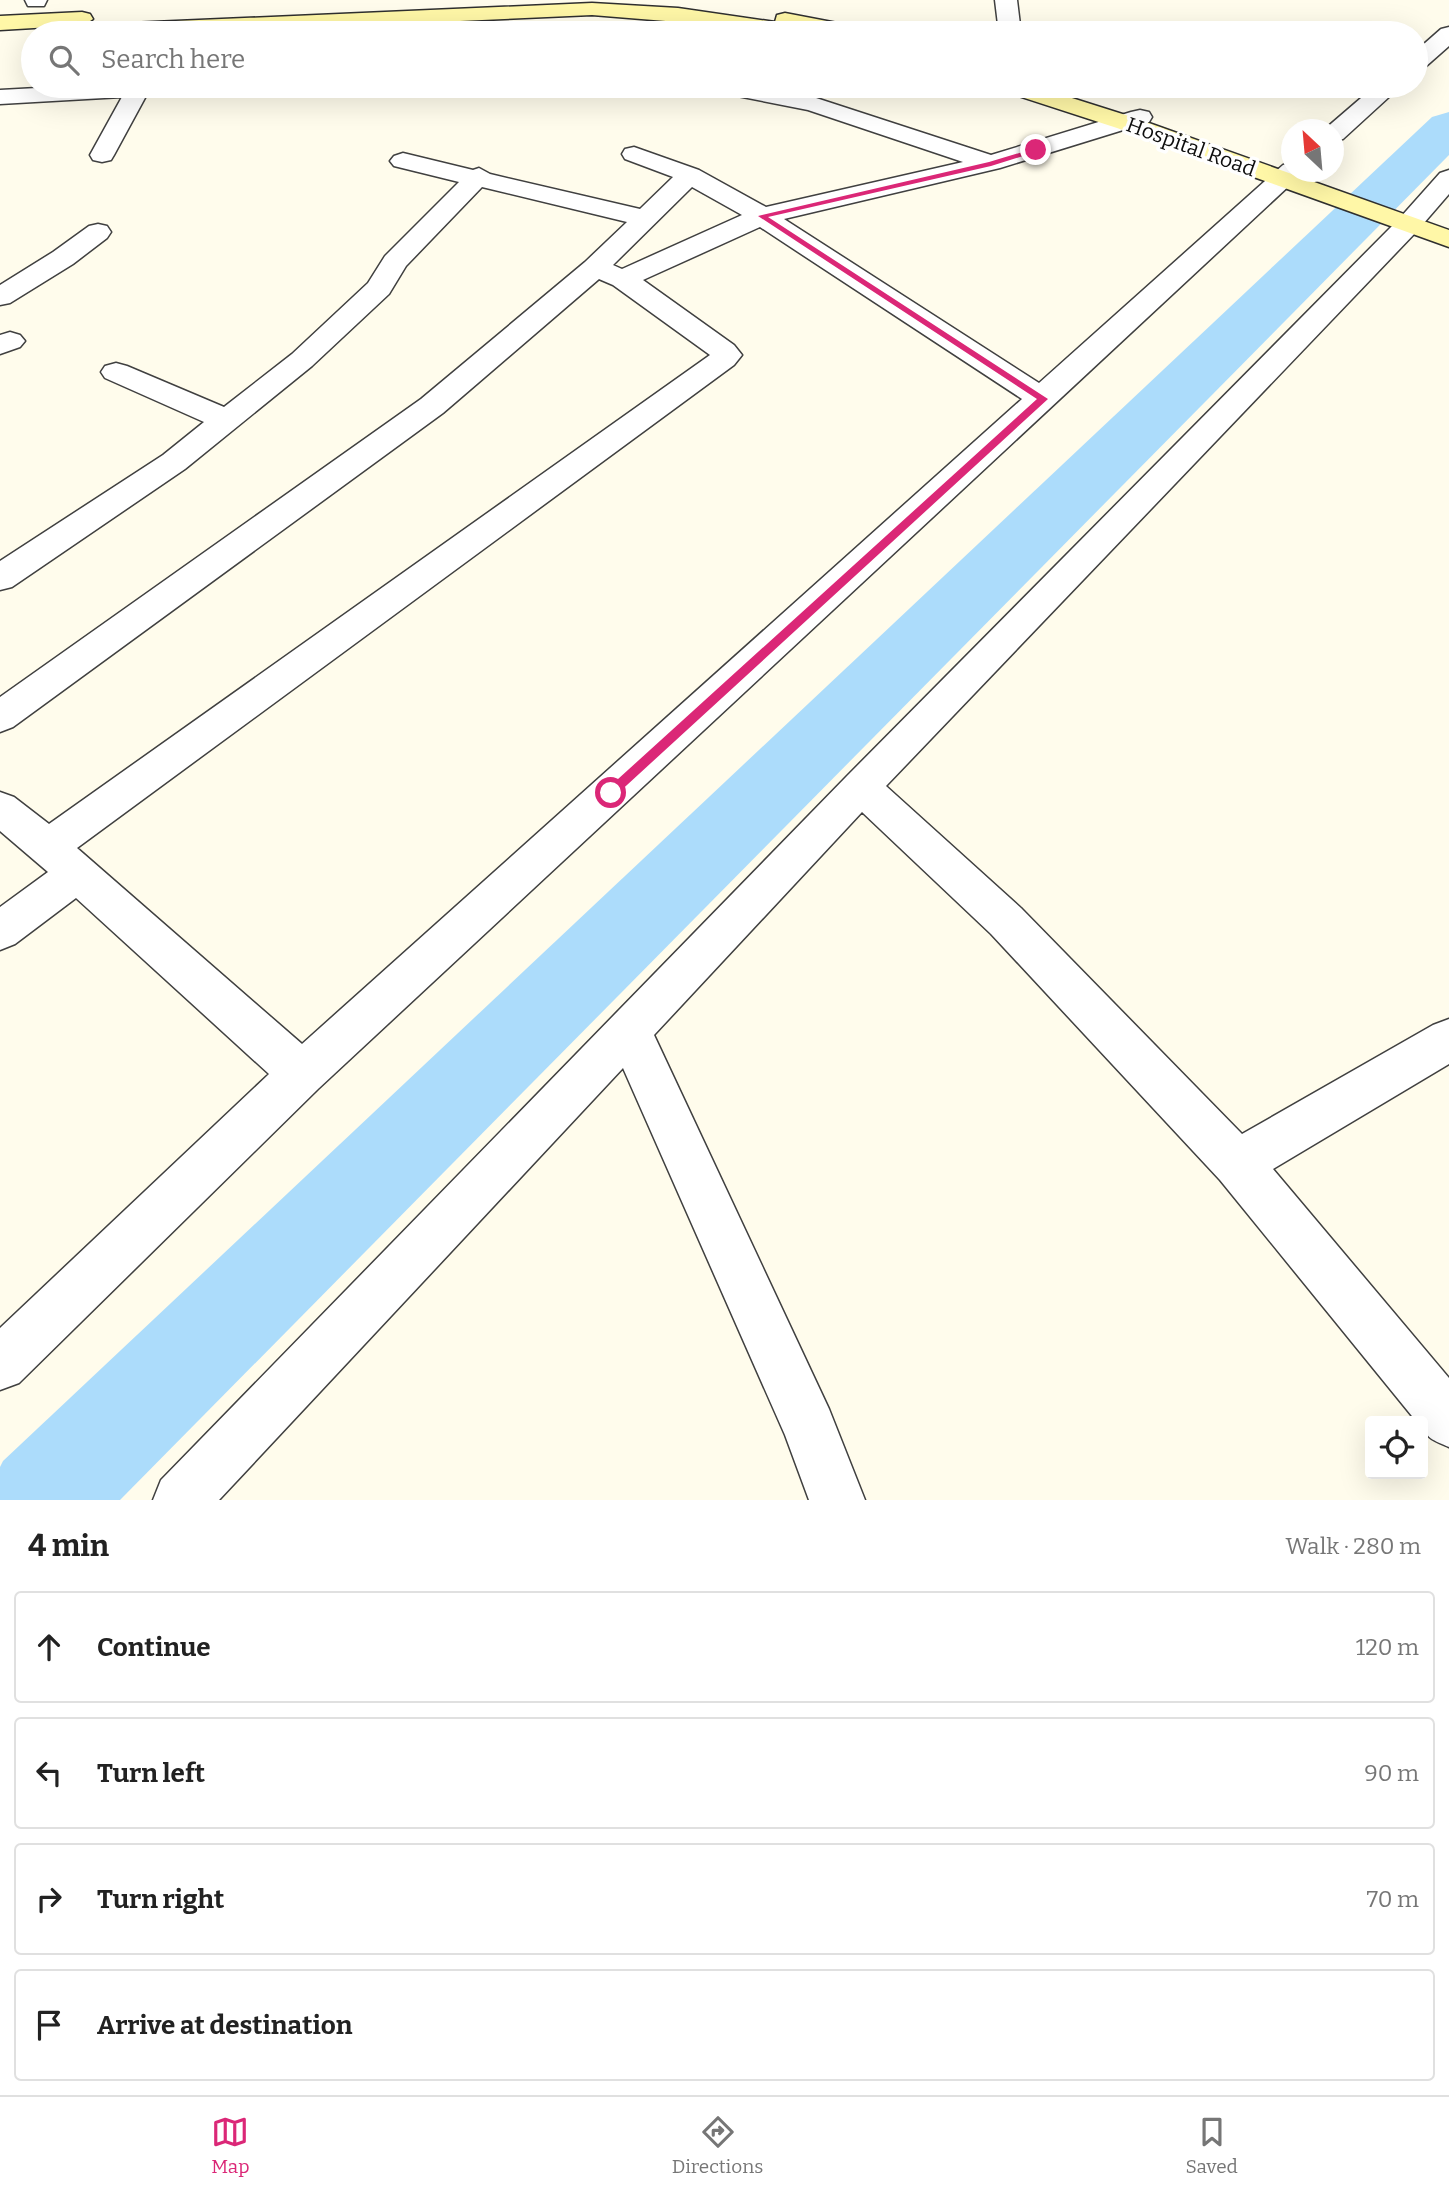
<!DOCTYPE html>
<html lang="en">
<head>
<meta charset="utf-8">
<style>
  body { margin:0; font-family:Bitter,serif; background:#f2f2f2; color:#222 }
  .controls { position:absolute; right:21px; bottom:21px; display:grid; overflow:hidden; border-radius:7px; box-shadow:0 7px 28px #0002 }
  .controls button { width:63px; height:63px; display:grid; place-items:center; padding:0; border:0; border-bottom:2px solid #e0e0e0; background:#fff; color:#222; font:35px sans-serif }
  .compass { position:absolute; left:1281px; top:119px; width:63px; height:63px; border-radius:50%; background:#fff; box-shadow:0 7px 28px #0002; rotate:334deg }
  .stop { position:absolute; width:21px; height:21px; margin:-16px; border:5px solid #db2777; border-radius:50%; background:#fff }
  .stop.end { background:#db2777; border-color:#fff; box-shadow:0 2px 7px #0008 }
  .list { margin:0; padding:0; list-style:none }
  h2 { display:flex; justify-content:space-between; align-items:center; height:91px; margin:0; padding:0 28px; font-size:30px }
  h2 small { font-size:23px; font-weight:400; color:#767676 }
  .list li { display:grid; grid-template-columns:46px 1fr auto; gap:21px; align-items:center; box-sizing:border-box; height:112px; margin:0 14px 14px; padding:0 14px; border:2px solid #e0e0e0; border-radius:7px }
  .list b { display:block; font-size:26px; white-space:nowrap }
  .list em { font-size:23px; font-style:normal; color:#767676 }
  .icon { flex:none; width:38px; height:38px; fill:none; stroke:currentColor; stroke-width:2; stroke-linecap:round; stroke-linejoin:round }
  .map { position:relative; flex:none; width:1449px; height:1500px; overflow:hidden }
  .search { position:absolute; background:#fff; box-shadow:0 7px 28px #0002; left:21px; right:21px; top:21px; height:77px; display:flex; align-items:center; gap:18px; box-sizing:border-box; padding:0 24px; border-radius:38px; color:#767676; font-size:26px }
  .sheet { height:595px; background:#fff }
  nav { display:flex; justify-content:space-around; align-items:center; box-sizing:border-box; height:98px; border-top:2px solid #e0e0e0; background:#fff; font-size:19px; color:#767676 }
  nav a { display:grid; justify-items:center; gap:4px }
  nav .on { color:#db2777 }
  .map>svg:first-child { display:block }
</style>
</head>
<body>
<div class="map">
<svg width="1449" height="1500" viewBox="0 0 1449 1500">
  <rect width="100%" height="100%" fill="#fffcec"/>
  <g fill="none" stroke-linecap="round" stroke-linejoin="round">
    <path fill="#acdcfb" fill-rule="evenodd" d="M1449 112V155L120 1500H0V1467L3 1461 1432 117Z"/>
    <g stroke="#404040" stroke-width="3">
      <path id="street" d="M25 0H47L44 6H28Z
        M995 0H1017L1021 33H999Z
        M1449 27V46L1424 68 1416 70V51L1441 29Z
        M74 86H207L203 91 146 96 114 155 111 160 102 162 93 160 90 155 122 97 0 104V90Z
        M710 86H756L813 97 991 155 1131 112 1140 110 1149 112 1152 117 1149 122 1000 168 784 219 1039 383 1283 165 1292 163V172H1304L318 1089 19 1383 0 1390V1328L269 1074 76 898 15 944 0 950V907L48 872 0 831V792L14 797 49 824 710 355 613 285 599 279 443 413 13 727 0 732V697L421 399 585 262 627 222 482 187 406 266 389 294 312 366 185 469 12 587 0 590V561L163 455 204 422 105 378 101 372 105 366 116 363 127 366 224 407 292 354 368 283 385 256 459 182 394 166 390 161 394 156 403 153 473 170 479 168 490 174 640 209 673 177 625 159 622 154 625 149 634 147 699 170 766 207 963 162 808 110 722 93 714 91ZM692 187 742 215 622 269 613 265ZM760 227 1022 399 302 1044 77 848 734 365 742 355 734 345 643 280Z
        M1375 86H1401L1343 139 1334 141V130L1325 129Z
        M1449 170V194L1417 231 886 786 1021 908 1242 1134 1433 1025 1449 1019V1064L1273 1169 1449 1378V1447C1435 1441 1423 1438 1423 1421H1416L1220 1180 991 934 862 812 654 1035 829 1409 865 1500H809L785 1435 623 1068 219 1500H153L161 1480 847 776 1399 219 1440 173Z
        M98 224 107 226 111 232 107 238 73 264 10 303 0 305V285L53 252 89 226Z
        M10 332 20 335 25 341 20 347 0 354V335Z"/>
    </g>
    <g stroke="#2f2f2f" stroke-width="3">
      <path id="secondary" d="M592 3 678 8 775 22 777 15 785 13 853 26 861 28 864 33H763L678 22 592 15 196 33H43L51 27 0 30V16L82 12 90 14 93 19 84 25Z
        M999 86H1034L1135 118 1449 230V247L1117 128 1003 91Z"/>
    </g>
    <use href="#street" fill="#fff" fill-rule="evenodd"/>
    <use href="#secondary" fill="#fff7a7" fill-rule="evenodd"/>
  </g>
  <path fill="#db2777" d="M1036 148 1039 151 991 166 768 217 1048 399 615 796H607V789L1037 399 758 216 989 162Z"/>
  <g text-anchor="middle" stroke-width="7" stroke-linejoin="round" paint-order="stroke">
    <g font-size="21" fill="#0d0d0d" stroke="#fff">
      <text transform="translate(1191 147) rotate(20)" y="7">Hospital Road</text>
    </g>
  </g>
</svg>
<div class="controls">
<button><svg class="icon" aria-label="locate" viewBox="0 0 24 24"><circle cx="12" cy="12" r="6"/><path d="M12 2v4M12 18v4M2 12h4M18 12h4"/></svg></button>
</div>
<svg class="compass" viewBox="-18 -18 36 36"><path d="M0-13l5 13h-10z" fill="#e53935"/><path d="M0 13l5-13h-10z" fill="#767676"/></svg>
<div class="stop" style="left:611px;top:793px"></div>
<div class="stop end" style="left:1036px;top:150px"></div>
<div class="search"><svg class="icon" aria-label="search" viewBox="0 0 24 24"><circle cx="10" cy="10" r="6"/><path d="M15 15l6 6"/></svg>Search here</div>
</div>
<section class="sheet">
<h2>4 min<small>Walk · 280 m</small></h2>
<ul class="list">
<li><svg class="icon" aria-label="ahead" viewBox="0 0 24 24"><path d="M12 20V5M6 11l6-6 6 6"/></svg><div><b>Continue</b></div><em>120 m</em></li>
<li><svg class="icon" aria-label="left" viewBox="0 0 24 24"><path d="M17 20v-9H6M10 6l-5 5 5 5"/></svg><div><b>Turn left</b></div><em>90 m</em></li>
<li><svg class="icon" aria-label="right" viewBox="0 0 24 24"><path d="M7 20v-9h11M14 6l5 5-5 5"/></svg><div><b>Turn right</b></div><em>70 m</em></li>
<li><svg class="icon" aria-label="arrive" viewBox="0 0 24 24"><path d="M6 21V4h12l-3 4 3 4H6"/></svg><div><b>Arrive at destination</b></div></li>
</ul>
</section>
<nav>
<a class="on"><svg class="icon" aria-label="map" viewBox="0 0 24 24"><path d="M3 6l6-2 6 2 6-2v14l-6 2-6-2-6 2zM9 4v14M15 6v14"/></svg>Map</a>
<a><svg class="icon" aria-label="directions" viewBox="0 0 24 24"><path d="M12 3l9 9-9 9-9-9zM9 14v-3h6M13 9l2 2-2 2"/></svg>Directions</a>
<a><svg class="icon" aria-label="saved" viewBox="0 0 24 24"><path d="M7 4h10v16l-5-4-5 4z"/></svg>Saved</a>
</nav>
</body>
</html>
